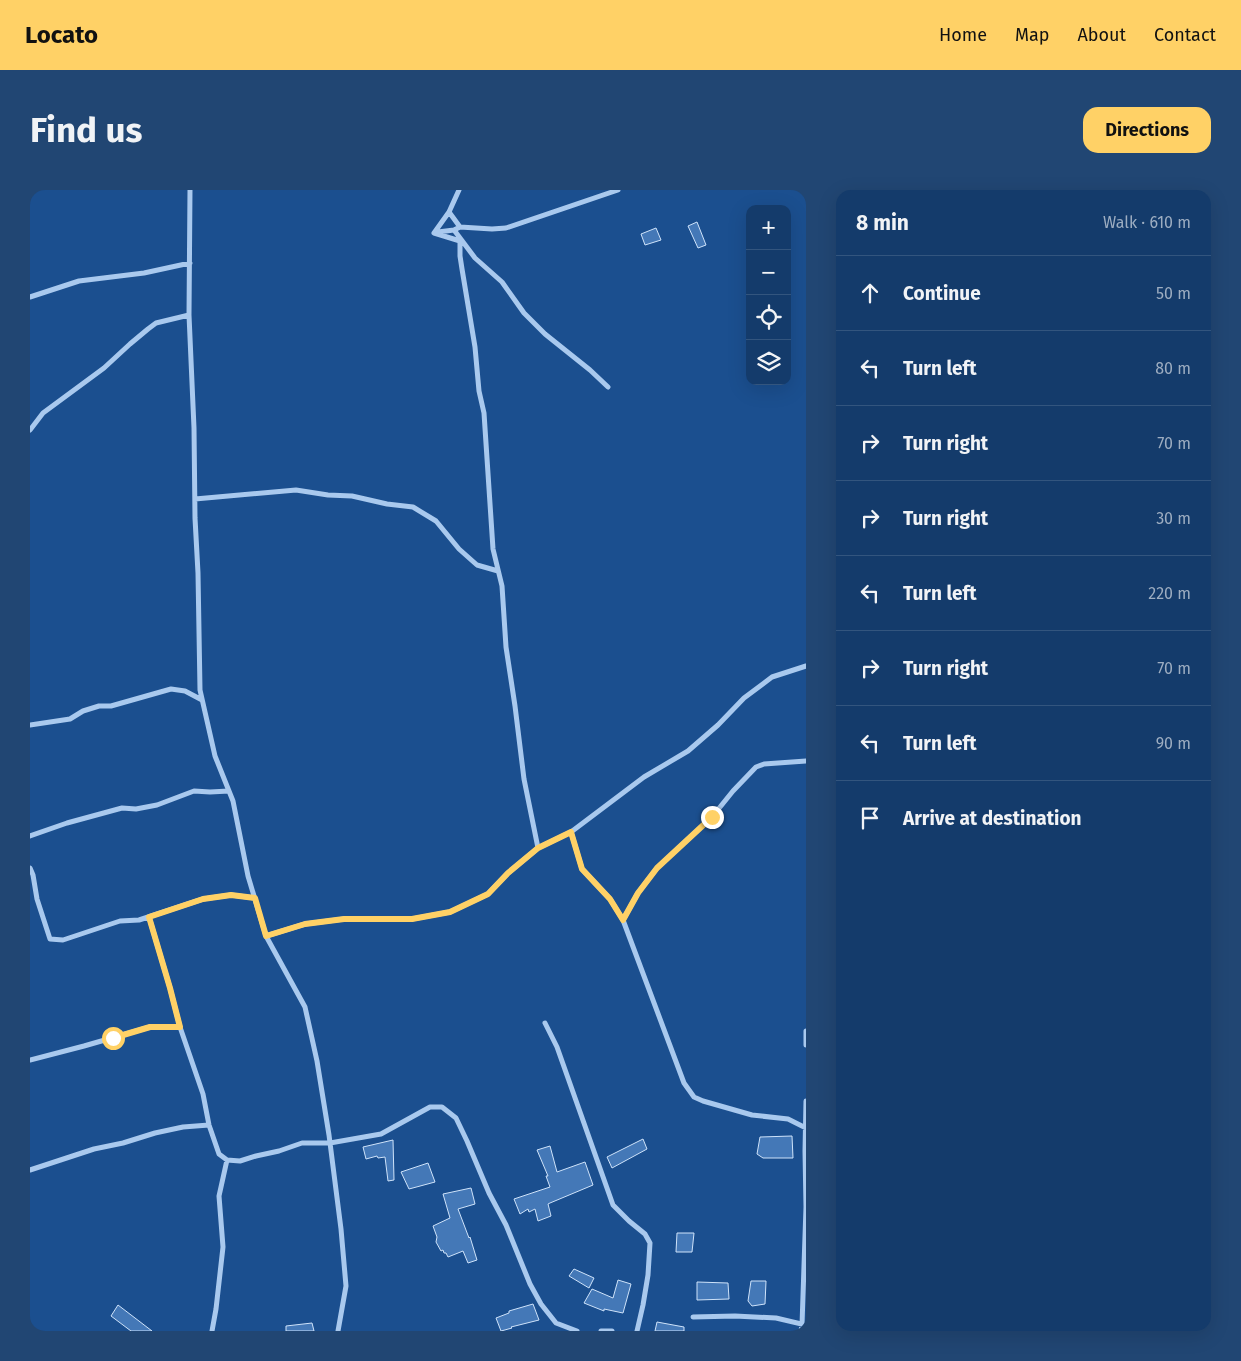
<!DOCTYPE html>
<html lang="en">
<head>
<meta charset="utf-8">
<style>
  body { margin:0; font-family:"Fira Sans",sans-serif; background:#214673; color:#f1f3f6 }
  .controls { position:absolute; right:15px; top:15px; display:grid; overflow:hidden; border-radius:10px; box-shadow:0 5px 20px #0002 }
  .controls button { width:45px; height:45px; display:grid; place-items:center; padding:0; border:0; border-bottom:1px solid #33557e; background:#143b6b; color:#f1f3f6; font:25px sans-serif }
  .stop { position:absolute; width:15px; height:15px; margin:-11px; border:4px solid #ffd166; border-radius:50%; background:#fff }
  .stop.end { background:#ffd166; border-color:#fff; box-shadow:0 1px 5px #0008 }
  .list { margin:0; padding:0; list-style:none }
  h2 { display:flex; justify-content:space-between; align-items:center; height:65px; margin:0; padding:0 20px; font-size:21px }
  h2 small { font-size:16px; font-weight:400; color:#9dadc1 }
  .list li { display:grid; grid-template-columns:32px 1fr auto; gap:15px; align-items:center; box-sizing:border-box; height:75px; padding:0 20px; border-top:1px solid #33557e }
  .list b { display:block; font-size:19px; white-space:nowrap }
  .list em { font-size:16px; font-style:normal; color:#9dadc1 }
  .icon { flex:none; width:28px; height:28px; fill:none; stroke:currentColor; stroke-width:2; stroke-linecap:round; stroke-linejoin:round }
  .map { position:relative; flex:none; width:776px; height:1141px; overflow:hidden; border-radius:15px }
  header { display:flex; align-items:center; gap:30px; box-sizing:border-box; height:70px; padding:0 25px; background:#ffd166; color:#111 }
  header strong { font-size:24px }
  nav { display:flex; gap:28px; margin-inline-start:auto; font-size:18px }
  .intro { display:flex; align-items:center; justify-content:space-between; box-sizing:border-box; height:120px; padding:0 30px }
  h1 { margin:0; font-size:35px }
  .button { padding:12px 22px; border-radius:15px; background:#ffd166; color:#111; font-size:18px; font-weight:700 }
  main { display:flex; gap:30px; padding:0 30px }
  aside { flex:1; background:#143b6b; border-radius:15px; box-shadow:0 5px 20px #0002 }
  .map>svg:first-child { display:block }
</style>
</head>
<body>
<header>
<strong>Locato</strong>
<nav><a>Home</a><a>Map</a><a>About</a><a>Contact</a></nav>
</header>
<div class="intro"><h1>Find us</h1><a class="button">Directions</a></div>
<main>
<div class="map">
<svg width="776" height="1141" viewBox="0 0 776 1141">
  <rect width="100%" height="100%" fill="#1b4f8f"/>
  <path fill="#4478b7" stroke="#cfe3fa" d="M667 32 676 55 668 58 658 36Z
    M626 38 631 50 615 55 611 44Z
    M762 946 763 968H733L727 964 730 947Z
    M613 949 617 959 582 978 577 967Z
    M363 950 364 990 358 991 355 967 348 968 347 966 336 969 333 957Z
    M520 956 527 982 555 972 563 995 520 1013 518 1014 521 1026 508 1031 505 1019 499 1022 498 1019 490 1024 484 1009 520 997 516 986H518L507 960Z
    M398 973 405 992 379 999 371 982Z
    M441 998 445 1014 428 1019 439 1048 440 1047 447 1070 438 1073 433 1061 418 1067 416 1063H414L413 1060 411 1061 406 1052 407 1047 403 1036 420 1028 413 1004Z
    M647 1043H664L662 1062H646Z
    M544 1079 564 1088 559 1098 539 1086Z
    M588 1090 601 1094 593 1123 574 1119V1121L554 1113 562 1099 583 1108Z
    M721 1091H736L735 1114 722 1116 718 1111Z
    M667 1092 698 1093 699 1109 667 1110Z
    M503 1114 509 1130 481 1137 482 1138 471 1141 466 1128 479 1123V1121Z
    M88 1115 122 1141H101L81 1126Z
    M627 1132 654 1137V1141H625Z
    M282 1133 284 1141H256V1136Z"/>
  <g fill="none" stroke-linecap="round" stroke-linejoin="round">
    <path stroke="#a9c9ee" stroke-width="5" d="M160 0 159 125 164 238 165 328 168 383 170 500 185 566 203 611 218 686 236 746 275 817 287 871 299 945 311 1039 316 1096 308 1141
      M419 22 430 37
      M424 40 445 68 472 92 494 123 515 144 560 180 578 197
      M408 42 424 40 430 37 462 39 476 38 588 0
      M404 43 430 51V66L432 79 445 157 449 201 454 223 463 359 472 396 476 457 485 516 494 589 508 658
      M404 43 419 22 429 0
      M0 107 49 91 114 83 160 73
      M0 240 13 223 74 178 100 154 118 139 126 133 159 125
      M165 309 266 300 298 305 322 306 357 314 383 317 406 331 429 359 447 375 468 381
      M0 535 40 529 53 521 69 516H81L141 499 155 501 172 510
      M541 642 552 679 580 709 593 730 654 893 664 907 673 911 722 925 758 929 776 938
      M0 646 37 633 92 618 106 619 127 615 164 601 180 602 199 601
      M0 678 3 685 7 709 20 749 33 750 90 731 109 730 173 709 201 705 225 708
      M119 727 140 798 150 837 173 904 179 935 189 964 197 970 210 971 226 966 249 961 272 953H300L351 944 400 917H412L426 928 437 951 459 1003 476 1035 500 1094 511 1114 526 1133 547 1141
      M593 730 608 703 627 678 682 627 703 601 726 577 734 574 776 571
      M236 746 275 734 314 729H382L420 722 458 704 478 683 508 658 541 642 614 587 658 561 688 535 714 508 742 487 776 476
      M515 833 527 857 583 1015 599 1031 615 1044 620 1053 618 1085 613 1115 607 1141
      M776 841V855
      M0 870 54 856 120 837H150
      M0 980 64 959 93 953 125 943 153 937 179 935
      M663 1127 705 1126 746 1128 776 1135
      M182 1141 186 1119 193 1057 189 1006 197 970
      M571 1141H582
      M771 1141 772 1135 776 1017 775 961 776 911"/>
  </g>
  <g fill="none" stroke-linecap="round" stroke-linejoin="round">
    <path stroke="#ffd166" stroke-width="6" d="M83 848 120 837H150L140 798 119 727 173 709 201 705 225 708 236 746 275 734 314 729H382L420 722 458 704 478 683 508 658 541 642 552 679 580 709 593 730 608 703 627 678 682 627"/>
  </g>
</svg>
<div class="controls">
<button>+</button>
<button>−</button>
<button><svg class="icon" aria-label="locate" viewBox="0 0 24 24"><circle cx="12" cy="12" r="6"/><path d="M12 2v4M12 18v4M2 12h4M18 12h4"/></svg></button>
<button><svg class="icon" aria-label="layers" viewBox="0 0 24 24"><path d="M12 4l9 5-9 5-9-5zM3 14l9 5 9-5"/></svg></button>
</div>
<div class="stop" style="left:83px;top:848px"></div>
<div class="stop end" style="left:682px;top:627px"></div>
</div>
<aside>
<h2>8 min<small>Walk · 610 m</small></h2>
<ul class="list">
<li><svg class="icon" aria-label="ahead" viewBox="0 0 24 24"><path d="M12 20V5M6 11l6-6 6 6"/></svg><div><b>Continue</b></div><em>50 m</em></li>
<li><svg class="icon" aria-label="left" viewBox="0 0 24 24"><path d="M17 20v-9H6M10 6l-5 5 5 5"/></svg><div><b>Turn left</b></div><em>80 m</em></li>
<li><svg class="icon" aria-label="right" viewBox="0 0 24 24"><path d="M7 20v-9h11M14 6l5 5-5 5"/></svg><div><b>Turn right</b></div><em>70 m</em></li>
<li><svg class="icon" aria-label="right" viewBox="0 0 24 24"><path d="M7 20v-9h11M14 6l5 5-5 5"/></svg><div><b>Turn right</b></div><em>30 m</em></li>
<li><svg class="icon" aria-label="left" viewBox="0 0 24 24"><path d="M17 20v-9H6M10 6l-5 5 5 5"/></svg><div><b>Turn left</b></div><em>220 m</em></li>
<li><svg class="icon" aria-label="right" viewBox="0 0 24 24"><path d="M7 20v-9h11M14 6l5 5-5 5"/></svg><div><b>Turn right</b></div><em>70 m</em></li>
<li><svg class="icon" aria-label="left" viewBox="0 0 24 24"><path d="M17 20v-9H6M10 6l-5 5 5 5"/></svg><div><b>Turn left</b></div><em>90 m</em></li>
<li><svg class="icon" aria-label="arrive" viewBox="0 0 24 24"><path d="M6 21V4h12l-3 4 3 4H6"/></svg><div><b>Arrive at destination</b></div></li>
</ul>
</aside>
</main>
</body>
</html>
